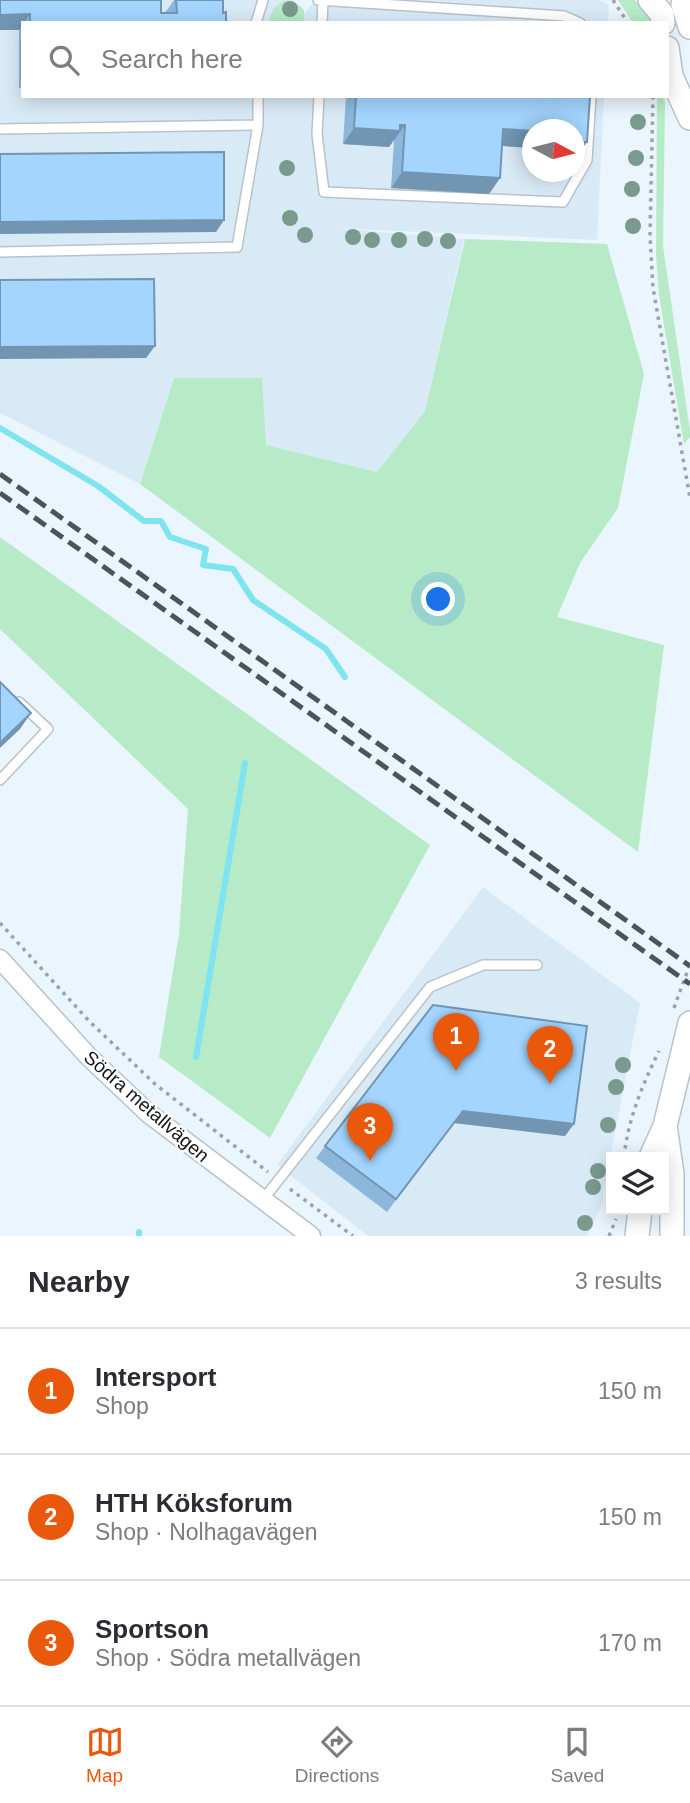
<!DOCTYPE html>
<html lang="en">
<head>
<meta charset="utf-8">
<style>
  body { margin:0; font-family:Arial,sans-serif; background:#f7f7f7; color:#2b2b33 }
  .controls { position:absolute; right:21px; bottom:21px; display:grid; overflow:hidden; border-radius:0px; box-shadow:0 4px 18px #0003 }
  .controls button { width:63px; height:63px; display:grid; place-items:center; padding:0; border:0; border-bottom:2px solid #e1e1e2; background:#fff; color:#2b2b33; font:35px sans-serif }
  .compass { position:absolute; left:522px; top:119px; width:63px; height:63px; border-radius:50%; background:#fff; box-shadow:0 4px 18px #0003; rotate:97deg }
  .you { position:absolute; left:439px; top:600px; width:24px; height:24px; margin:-18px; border:5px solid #fff; border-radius:50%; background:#1a73e8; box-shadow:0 0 0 10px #1a73e833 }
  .badge { display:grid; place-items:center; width:46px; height:46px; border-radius:50%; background:#ea580c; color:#fff; font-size:23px; font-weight:700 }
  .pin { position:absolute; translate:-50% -58px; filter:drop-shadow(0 2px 4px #0008) }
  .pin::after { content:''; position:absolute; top:37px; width:24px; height:21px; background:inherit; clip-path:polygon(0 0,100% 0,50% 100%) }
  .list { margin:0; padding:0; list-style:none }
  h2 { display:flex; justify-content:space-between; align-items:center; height:91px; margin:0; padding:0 28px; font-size:30px }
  h2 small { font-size:23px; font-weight:400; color:#7c7c81 }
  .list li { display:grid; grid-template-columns:46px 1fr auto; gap:21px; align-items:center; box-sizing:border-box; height:126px; padding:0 28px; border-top:2px solid #e1e1e2 }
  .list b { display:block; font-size:26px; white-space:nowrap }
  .list p { margin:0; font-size:23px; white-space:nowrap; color:#7c7c81 }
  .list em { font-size:23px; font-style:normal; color:#7c7c81 }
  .icon { flex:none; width:38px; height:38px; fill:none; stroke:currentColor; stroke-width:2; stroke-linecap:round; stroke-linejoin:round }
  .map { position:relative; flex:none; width:690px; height:1236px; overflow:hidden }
  .search { position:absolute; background:#fff; box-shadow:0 4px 18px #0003; left:21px; right:21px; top:21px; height:77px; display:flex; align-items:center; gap:18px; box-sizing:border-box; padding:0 24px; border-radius:0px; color:#7c7c81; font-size:26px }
  .sheet { height:469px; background:#fff }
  nav { display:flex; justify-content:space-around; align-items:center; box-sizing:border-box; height:98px; border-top:2px solid #e1e1e2; background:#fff; font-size:19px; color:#7c7c81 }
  nav a { display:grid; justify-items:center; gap:4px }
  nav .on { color:#ea580c }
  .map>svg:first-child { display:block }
</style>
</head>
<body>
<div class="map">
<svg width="690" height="1236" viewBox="0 0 690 1236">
  <rect width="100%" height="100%" fill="#ebf5fd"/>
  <path fill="#d9eaf7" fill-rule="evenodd" d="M0 0H293L305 13 315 0H599L609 5 608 23H23V96H604L597 240 332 228 464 239 425 411 377 472 266 445 174 378 140 484 0 413ZM532 130H574V172H532Z
    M483 887 640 1003 601 1206 587 1236H368L277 1165Z"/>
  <path fill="#b7ebc7" d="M284 0 299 5 304 10V23H268L273 9Z
    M618 0H635L653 23H633Z
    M657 96H664L665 102 663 246 690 431V437L684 444 659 295 656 255Z
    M465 239 607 244 644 374 618 508 580 563 557 617 664 645 638 852 140 484 174 378H262L266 445 377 472 425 411Z
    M0 537 430 845 270 1138 159 1057 179 934 188 809 0 629Z"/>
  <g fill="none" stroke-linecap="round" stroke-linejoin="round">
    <path stroke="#7ee4ef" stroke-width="6" d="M0 428 98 486 144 521H161L170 537 206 549 203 565 233 569 253 600 326 649 345 677
      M196 1057 245 763
      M139 1236V1232"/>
    <g stroke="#b9c2ca" stroke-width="12">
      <path id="service" d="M318 0 564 16 580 23
        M256 23 263 0
        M322 23 323 2
        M319 96 317 134 324 192 563 202 587 160 591 96
        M0 129 258 125
        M0 252 237 247 258 125V96
        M0 780 48 729 19 702
        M262 1201 430 987 483 965H537"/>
    </g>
    <g stroke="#b9c2ca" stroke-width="21">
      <path id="minor" d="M0 959 88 1056 148 1113 311 1236"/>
    </g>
    <g stroke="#b9c2ca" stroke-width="26">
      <path id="tertiary" d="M650 0 662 14 663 23
        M683 4 690 27
        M667 48 671 76 690 118
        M665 1126 672 1174V1236
        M651 1157 665 1126 690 1023
        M637 1236 640 1210"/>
    </g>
    <path stroke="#9ba3a9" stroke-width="3.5" stroke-dasharray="3.5 5" stroke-linecap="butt" d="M613 0 628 23
      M653 96 650 236 653 288 690 498
      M0 923 89 1021 155 1084 268 1172
      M674 1008 690 964
      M624 1157C628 1119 642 1086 659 1051
      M290 1189 353 1236
      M609 1236 616 1219"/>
    <use href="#service" stroke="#fff" stroke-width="9"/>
    <use href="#minor" stroke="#fff" stroke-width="18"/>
    <use href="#tertiary" stroke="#fff" stroke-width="23"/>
    <path stroke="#4e5357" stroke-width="5" stroke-dasharray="14 7" stroke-linecap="butt" d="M0 474 690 966
      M0 493 690 984"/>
  </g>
  <g fill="#7a9a8d">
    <circle cx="290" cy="9" r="8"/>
    <circle cx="638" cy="122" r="8"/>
    <circle cx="636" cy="158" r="8"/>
    <circle cx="287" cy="168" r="8"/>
    <circle cx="632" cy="189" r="8"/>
    <circle cx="290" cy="218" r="8"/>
    <circle cx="633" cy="226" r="8"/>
    <circle cx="305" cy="235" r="8"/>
    <circle cx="353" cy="237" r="8"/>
    <circle cx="425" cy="239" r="8"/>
    <circle cx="372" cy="240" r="8"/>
    <circle cx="399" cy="240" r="8"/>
    <circle cx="448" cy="241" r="8"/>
    <circle cx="623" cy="1065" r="8"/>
    <circle cx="616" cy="1087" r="8"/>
    <circle cx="608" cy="1125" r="8"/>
    <circle cx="598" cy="1171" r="8"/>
    <circle cx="593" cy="1187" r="8"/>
    <circle cx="585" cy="1223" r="8"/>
  </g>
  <path fill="#8cb7da" d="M0 0 161 13H165L174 0H223V13L226 23H23V88H19V30Z
    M346 96H590L587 142 576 158H575V130H533V155H529V148L502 146 500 178 489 194 391 188 394 141H393L389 147 343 144Z
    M433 1005 565 1136 454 1123 387 1212 316 1158Z"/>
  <path fill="#7295b2" d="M30 14 24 23H23V25L19 30H0V15Z
    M400 125H405L389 147 343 144 354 128Z
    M503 129 533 131V143L529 148 492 145Z
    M575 141 587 142 576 158H575Z
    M402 172 500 178 489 194 391 188Z
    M224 220 216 232 0 234V222Z
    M155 346 146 358 0 359V347Z
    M31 713 20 729 0 748V743Z
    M463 1111 574 1124 565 1136 454 1123 387 1212Z"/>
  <path fill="#a3d5fe" stroke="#7295b2" stroke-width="2" d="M0 0H161V13H177L176 0H223V13L226 12V23H30V14L0 15Z
    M356 96H590L587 142 575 141V130H533V131L503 129 500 178 402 172 405 125H400V131L354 128Z
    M224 152V220L0 222V154Z
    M154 279 155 346 0 347V280Z
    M0 682 31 713 0 743Z
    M433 1005 587 1026 574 1124 463 1111 396 1199 325 1146Z"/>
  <g text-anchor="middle" stroke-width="5" stroke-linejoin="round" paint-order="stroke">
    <g font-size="19" fill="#131619" stroke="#fff">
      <text transform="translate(147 1106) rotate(41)" y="7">Södra metallvägen</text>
    </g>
  </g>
</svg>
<div class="controls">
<button><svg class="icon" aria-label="layers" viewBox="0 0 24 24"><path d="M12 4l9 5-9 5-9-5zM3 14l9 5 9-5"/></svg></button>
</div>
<svg class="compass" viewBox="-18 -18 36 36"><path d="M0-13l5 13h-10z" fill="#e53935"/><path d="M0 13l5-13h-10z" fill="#7c7c81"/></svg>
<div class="you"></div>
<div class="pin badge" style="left:456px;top:1071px">1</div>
<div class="pin badge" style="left:550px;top:1084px">2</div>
<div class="pin badge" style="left:370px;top:1161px">3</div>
<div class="search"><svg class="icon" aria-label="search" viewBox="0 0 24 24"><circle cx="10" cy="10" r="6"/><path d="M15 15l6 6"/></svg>Search here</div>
</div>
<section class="sheet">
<h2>Nearby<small>3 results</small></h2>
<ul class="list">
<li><span class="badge">1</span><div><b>Intersport</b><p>Shop</p></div><em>150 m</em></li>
<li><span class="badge">2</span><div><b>HTH Köksforum</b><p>Shop · Nolhagavägen</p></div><em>150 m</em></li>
<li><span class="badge">3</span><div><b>Sportson</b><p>Shop · Södra metallvägen</p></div><em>170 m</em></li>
</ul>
</section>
<nav>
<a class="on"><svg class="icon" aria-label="map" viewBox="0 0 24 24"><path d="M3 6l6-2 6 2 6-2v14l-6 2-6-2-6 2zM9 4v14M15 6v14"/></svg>Map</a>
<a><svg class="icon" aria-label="directions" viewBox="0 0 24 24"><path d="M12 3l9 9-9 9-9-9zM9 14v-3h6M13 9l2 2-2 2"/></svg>Directions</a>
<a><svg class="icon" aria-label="saved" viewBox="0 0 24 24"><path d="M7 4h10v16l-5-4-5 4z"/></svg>Saved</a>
</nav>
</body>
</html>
